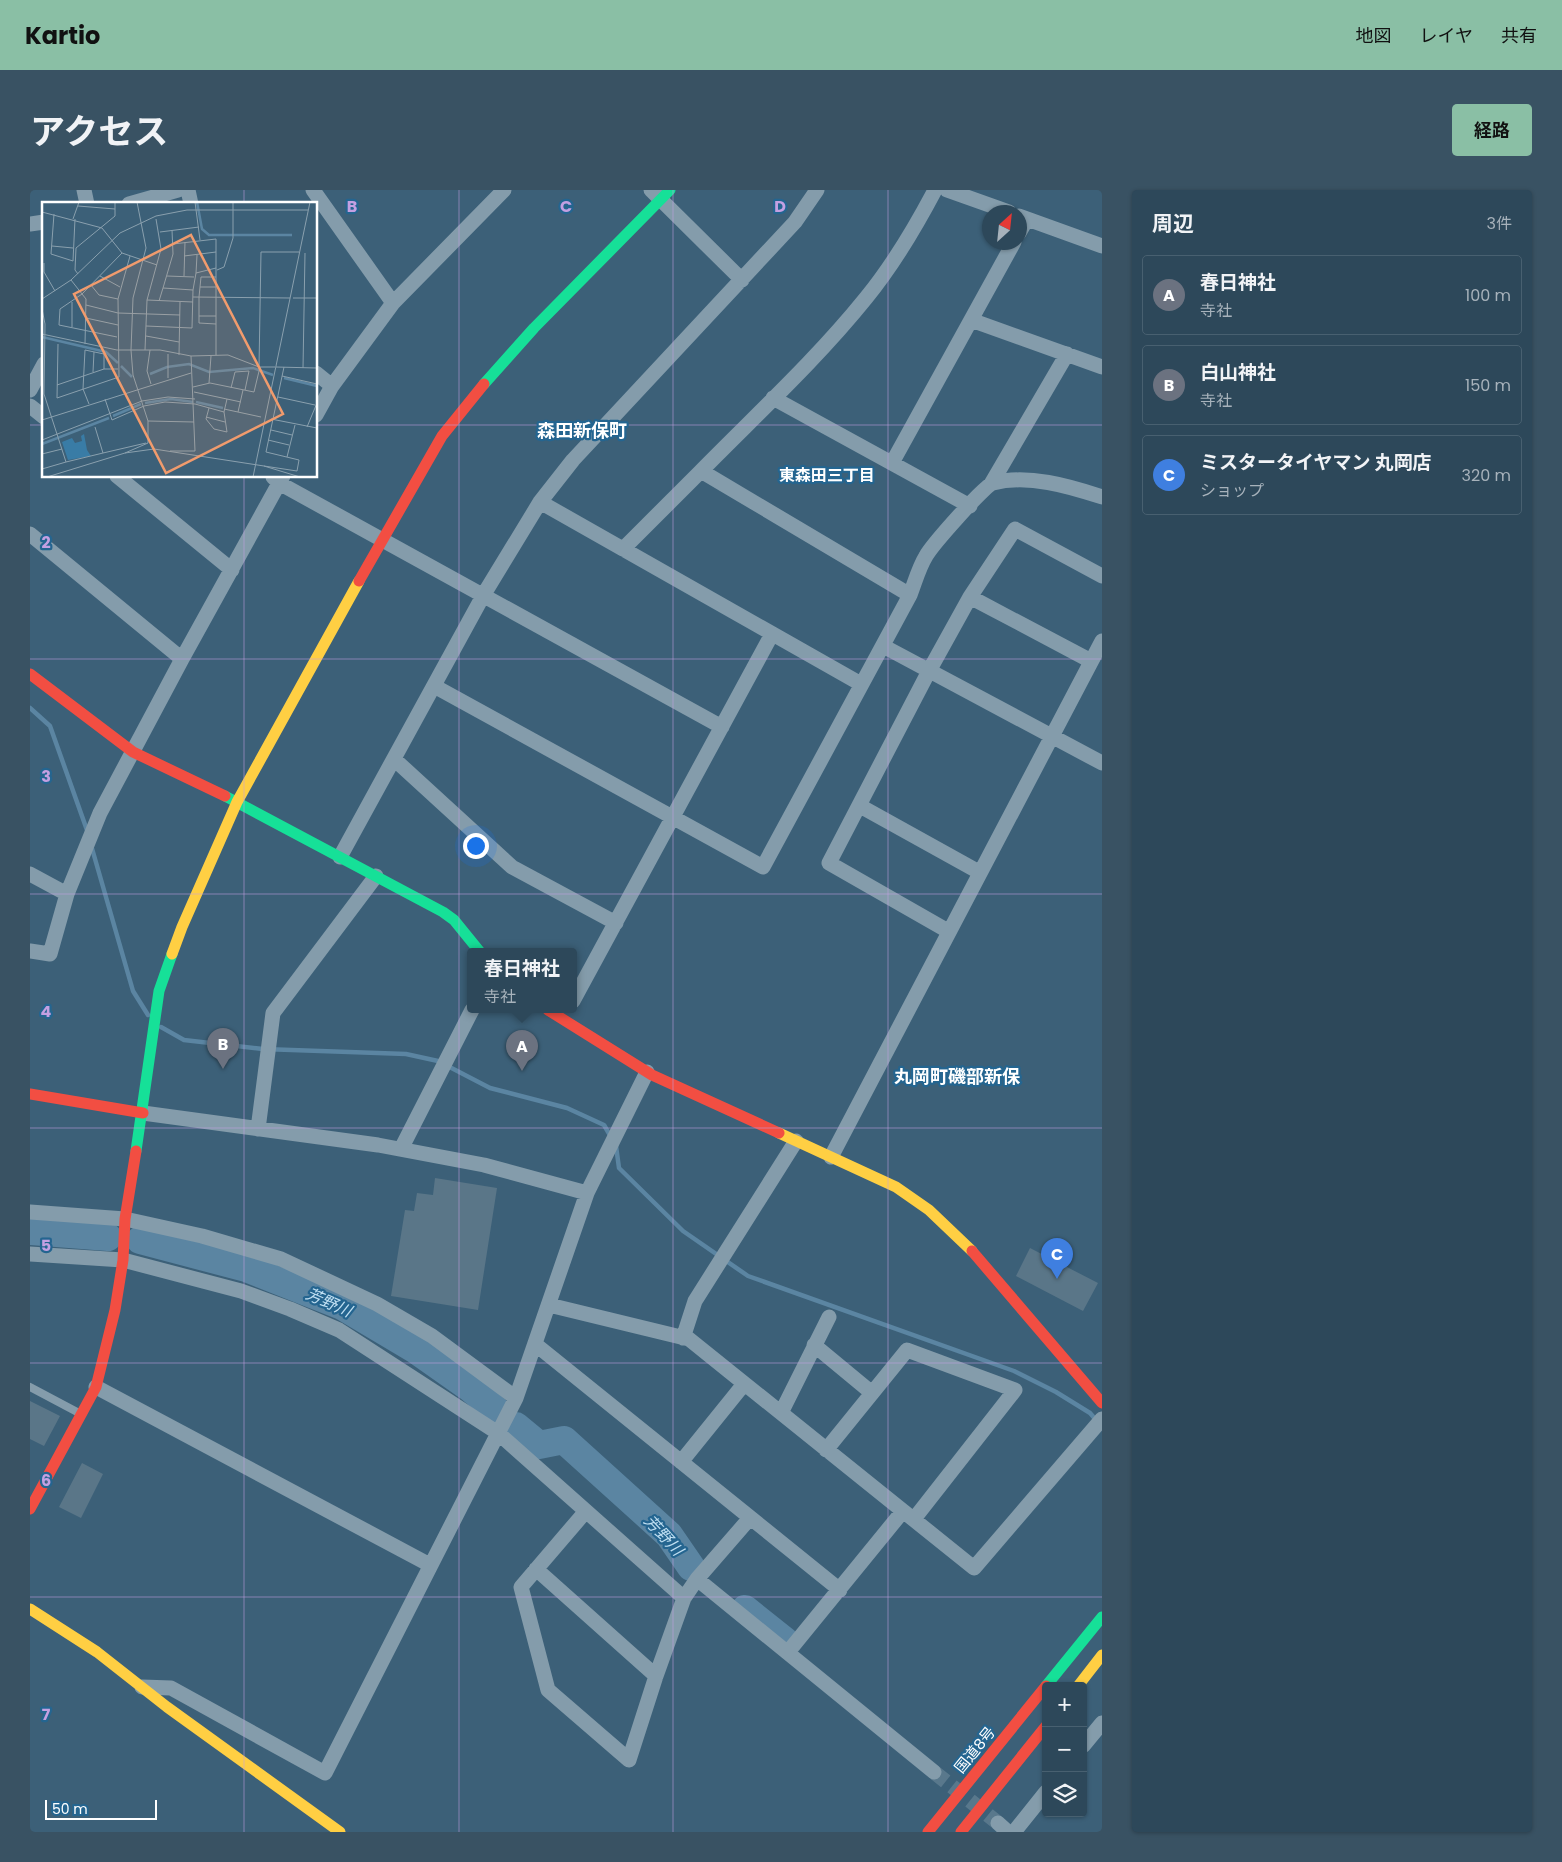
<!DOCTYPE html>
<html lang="ja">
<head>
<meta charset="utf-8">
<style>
  body { margin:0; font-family:Poppins,"Noto Sans JP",sans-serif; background:#395263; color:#f1f3f6 }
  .controls { position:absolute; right:15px; bottom:15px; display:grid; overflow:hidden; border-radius:5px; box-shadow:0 1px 4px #0004 }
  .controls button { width:45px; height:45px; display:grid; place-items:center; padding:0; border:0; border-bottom:1px solid #486070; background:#2d485a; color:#f1f3f6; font:25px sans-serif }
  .compass { position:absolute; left:952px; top:15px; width:45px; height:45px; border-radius:50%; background:#2d485a; box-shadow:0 1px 4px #0004; rotate:27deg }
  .scale { position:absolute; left:15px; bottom:12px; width:112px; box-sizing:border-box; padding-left:5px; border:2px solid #fff; border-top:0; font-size:14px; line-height:18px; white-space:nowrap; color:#fff; -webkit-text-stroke:4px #246590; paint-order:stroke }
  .you { position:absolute; left:445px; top:655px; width:18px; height:18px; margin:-12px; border:4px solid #fff; border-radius:50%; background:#1a73e8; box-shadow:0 0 0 8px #1a73e833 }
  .badge { display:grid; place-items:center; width:32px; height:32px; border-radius:50%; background:#8abfa5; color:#fff; font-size:16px; font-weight:700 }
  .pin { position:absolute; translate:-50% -41px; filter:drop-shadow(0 1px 2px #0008) }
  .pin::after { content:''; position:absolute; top:26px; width:18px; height:15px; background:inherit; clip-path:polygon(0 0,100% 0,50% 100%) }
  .popup { position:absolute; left:437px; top:758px; width:110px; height:65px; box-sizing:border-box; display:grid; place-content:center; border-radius:5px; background:#2d485a; filter:drop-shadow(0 1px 4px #0005); font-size:16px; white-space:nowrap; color:#a7b2bb }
  .popup b { font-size:19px; color:#f1f3f6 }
  .popup::after { content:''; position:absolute; left:50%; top:100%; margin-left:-10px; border:10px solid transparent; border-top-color:#2d485a }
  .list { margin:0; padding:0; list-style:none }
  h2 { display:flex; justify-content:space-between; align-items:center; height:65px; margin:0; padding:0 20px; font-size:21px }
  h2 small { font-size:16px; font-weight:400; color:#a7b2bb }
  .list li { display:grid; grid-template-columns:32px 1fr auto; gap:15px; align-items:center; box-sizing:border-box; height:80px; margin:0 10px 10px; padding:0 10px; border:1px solid #486070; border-radius:5px }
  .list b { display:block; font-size:19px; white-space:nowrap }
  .list p { margin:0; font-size:16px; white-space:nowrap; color:#a7b2bb }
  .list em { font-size:16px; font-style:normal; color:#a7b2bb }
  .icon { flex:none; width:28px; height:28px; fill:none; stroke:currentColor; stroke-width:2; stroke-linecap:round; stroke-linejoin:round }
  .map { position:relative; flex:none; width:1072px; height:1642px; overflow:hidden; border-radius:5px }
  header { display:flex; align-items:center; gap:30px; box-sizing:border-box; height:70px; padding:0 25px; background:#8abfa5; color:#111 }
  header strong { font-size:24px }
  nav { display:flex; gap:28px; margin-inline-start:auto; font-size:18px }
  .intro { display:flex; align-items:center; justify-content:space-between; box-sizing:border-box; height:120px; padding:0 30px }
  h1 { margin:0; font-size:35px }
  .button { padding:12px 22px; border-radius:5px; background:#8abfa5; color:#111; font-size:18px; font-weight:700 }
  main { display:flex; gap:30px; padding:0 30px }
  aside { flex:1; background:#2d485a; border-radius:5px; box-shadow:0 1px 4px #0004 }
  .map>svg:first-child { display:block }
</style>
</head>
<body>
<header>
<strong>Kartio</strong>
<nav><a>地図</a><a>レイヤ</a><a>共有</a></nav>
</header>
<div class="intro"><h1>アクセス</h1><a class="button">経路</a></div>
<main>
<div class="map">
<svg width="1072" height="1642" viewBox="0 0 1072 1642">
  <rect width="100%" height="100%" fill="#3c6078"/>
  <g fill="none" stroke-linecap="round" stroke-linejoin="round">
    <path stroke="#5b85a2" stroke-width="4.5" d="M0 518 20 536 58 643
      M61 655 103 801 118 825
      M131 837 154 850 233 859 376 864 408 871 460 898 537 918 574 935 581 947
      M586 956 589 978 653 1041 718 1086 984 1181 1026 1202 1060 1223 1066 1230"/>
    <path stroke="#5b85a2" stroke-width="28" d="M0 1041 78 1047
      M110 1050 216 1078 312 1116 386 1160 440 1198 466 1220
      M486 1236 509 1255 534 1250 639 1345 661 1377
      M715 1419 755 1451"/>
  </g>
  <path fill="#5a7688" d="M405 988 467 998 448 1120 361 1106 375 1020 384 1021 387 1003 403 1005Z
    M1000 1058 1068 1093 1053 1121 986 1086Z
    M0 1211 30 1226 14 1256 0 1249Z
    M52 1273 73 1284 51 1328 29 1317Z"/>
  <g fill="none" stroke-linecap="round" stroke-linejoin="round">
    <path stroke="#59788c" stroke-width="15" stroke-dasharray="15 8" stroke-linecap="butt" d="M904 1582 968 1633"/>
    <path stroke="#849cab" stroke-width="8" d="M0 1197 49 1223"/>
    <path stroke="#849cab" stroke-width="15" d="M54 0 57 14
      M158 0 161 14
      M283 0 363 113
      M621 0 712 90
      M917 0 979 22
      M99 14 148 0
      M989 26 1072 56
      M0 34 14 32
      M989 43 997 29
      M941 130 1072 177
      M286 183 302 196
      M0 200 14 174
      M743 208 940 316
      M0 216 14 227
      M286 225 302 196 363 113 474 0
      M862 273 984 52
      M671 281C727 224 786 170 836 108 863 75 885 38 905 0
      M87 286 202 380
      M243 287 249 293 692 537
      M961 294 1037 164
      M510 312 831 494
      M0 344 152 469
      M880 405C885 392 889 377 896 366 902 355 955 295 963 293 998 284 1039 296 1072 307
      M940 407 1061 471
      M853 456 1072 573
      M404 496 733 677 880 405 671 281 593 359
      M364 569 482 677 586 733
      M830 616 949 682
      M310 667 454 404 510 312 543 270 765 32 787 0
      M0 684 37 704
      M918 741 799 673 899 481 940 407 985 339 1072 386
      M0 761 20 764 37 704 70 623 152 469 253 286
      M543 811 742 444
      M113 923 348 955 454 975 557 1003
      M228 939 243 823 346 686
      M371 959 442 820
      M801 967 1072 451
      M0 1022 95 1029 172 1046 251 1069 347 1114 402 1146 486 1208
      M0 1064 93 1070 211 1101 260 1119 309 1140 468 1243 654 1408
      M519 1115 659 1149 944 1378 1072 1229
      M653 1148 665 1111 766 951
      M505 1154 810 1400
      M784 1155 842 1203
      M66 1197 400 1375
      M751 1223 799 1127
      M796 1260 877 1160 985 1200 884 1329
      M651 1272 714 1194
      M556 1321 491 1397 518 1500 599 1570 626 1486 654 1408 667 1389 720 1328
      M506 1379 626 1486
      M667 1389 904 1582
      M758 1462 873 1321
      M112 1497 141 1498 295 1583 486 1208 557 1003 617 882
      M1053 1556 1072 1533
      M968 1633 978 1642
      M984 1642 1016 1602"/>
    <path stroke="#16e098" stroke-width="11" d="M454 194 504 138 640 0
      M195 606 413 722 424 730 450 762
      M106 961 129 801 142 764
      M1016 1496 1072 1427"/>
    <path stroke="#ffcf43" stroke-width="11" d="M142 764 152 737 207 612 329 391
      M749 943 866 997 899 1020 942 1061
      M0 1419 67 1462 137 1517 310 1642
      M1048 1496 1072 1465"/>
    <path stroke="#f24e42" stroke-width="11" d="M329 391 412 246 454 194
      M0 484 103 562 195 606
      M518 820 622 885 749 943
      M0 904 113 923
      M942 1061 1072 1213
      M0 1319 66 1197 85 1120 93 1070 95 1029 106 961
      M898 1642 1016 1496
      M931 1642 1016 1536"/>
  </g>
  <path fill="none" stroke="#c4a0e2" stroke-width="1" stroke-opacity="0.55" d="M214 0V14M429 0V1642M643 0V1642M858 0V1642M0 235H14M286 235H1072M214 286V1642M0 469H1072M0 704H1072M0 938H1072M0 1173H1072M0 1407H1072"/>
  <g text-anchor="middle" stroke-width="4.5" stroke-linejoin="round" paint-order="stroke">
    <g font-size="15" fill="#fff" stroke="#246590">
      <text transform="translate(945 1560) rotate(-51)" y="5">国道8号</text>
    </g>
    <g font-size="16" font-weight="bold" fill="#fff" stroke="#246590">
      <text x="797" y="291">東森田三丁目</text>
    </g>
    <g font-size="16" font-style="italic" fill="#c1e0f3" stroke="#246590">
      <text transform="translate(299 1112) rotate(24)" y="6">芳野川</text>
      <text transform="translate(634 1345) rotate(47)" y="6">芳野川</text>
    </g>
    <g font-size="18" font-weight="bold" fill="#fff" stroke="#246590">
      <text x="552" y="247">森田新保町</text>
      <text x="927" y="893">丸岡町磯部新保</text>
    </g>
  </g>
  <g transform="translate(12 12)">
    <rect width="275" height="275" fill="#3c6078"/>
    <path d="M42 232 45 248 49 254 26 258 20 240 30 236 33 241 40 239 39 234Z" fill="#397ca6"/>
    <path fill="none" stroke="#5b85a2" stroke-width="2.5" d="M155 0 160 27 167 33H250M0 135 64 150 76 161M79 164 90 175M108 172 125 165 147 162 167 170 211 166 231 173M242 176 275 184M154 200 181 206M103 201 129 197 151 200M71 214 99 202M0 242 67 216"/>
    <path fill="none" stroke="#8aa0ae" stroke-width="1" d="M153 0 158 38M36 4 73 7M0 10 60 26 80 51 115 63M12 12 9 52 31 59 33 17M31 17 37 0M118 30 157 25M131 42 174 37V153M10 44 31 46M142 54 174 50M2 61V70L13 89M175 68 182 65 191 36V0M154 71 155 53M36 72 33 68 34 46 73 14V0M58 74 78 85M125 74 152 75M142 74 143 40M29 78 44 97 43 142M49 83 57 93 76 97M158 85H174M121 86 131 52 130 28M151 88 154 71 174 66M151 95 248 96M251 96H275M0 97 29 78 78 31 114 14 145 8H266M105 98 151 100M44 103 76 111 138 113M0 107 3 122 2 192 24 260 0 267M157 114H174M44 116 76 123M174 122 157 121V95L159 75H174M104 124 150 126 151 88 121 86 117 99M30 125V100M0 132 75 148H118L149 154 186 153 217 165H233M104 134 137 140M75 135 17 123 18 107 40 92 80 51M16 142 15 196 77 175 76 97 88 54M103 148 105 98 119 47 114 17M108 148 105 169 109 182M126 152V176M137 153 138 100M217 165 219 50H257M234 165 275 166M261 166 263 51M51 170 52 150M240 174 275 182M167 181 169 154M15 183 62 167H76M151 185 168 181 212 190 218 165M189 186 193 170 207 169 203 188M152 190 199 200M236 195 273 203M63 197 70 218 102 204 123 200 153 202 182 210M47 202 41 187 43 148 62 152V167M167 206 164 217 172 227 185 230 182 210 185 197M182 207 219 215M196 210 201 188M164 215 183 220M229 217 275 226M0 218 149 171M106 219 152 220M265 225 275 201M229 228 250 233M0 238 100 199 126 195 153 197M226 238 247 243M128 249H153L149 154M61 251 104 241M83 251 106 241V219L91 173 89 148 91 96 104 46 95 0M0 252 20 247M245 255 253 223M24 260 61 251 53 225M222 264 255 269 257 258 224 250 242 165M5 275 83 251 112 247 222 264 258 275M211 275 268 0"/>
    <path fill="#f19b6d" fill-opacity="0.15" stroke="#f19b6d" stroke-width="2.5" d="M149 33 241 212 124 271 32 92Z"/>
    <rect width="275" height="275" fill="none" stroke="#fff" stroke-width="2.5"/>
  </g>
  <g font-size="16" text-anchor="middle" font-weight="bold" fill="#c4a0e2" stroke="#246590" stroke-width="4.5" stroke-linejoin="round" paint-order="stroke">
    <text x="322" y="22">B</text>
    <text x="536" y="22">C</text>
    <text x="750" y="22">D</text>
    <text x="16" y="358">2</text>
    <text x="16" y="592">3</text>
    <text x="16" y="827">4</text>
    <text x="16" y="1061">5</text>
    <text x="16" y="1296">6</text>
    <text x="16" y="1530">7</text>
  </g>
</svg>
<div class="controls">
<button>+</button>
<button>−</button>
<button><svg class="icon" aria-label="layers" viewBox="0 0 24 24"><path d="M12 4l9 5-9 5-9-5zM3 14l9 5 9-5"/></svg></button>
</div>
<svg class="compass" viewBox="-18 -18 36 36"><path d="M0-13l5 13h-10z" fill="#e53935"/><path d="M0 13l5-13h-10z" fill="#a7b2bb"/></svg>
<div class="scale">50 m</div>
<div class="you"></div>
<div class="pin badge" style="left:492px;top:881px;background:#6b7280">A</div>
<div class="popup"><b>春日神社</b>寺社</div>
<div class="pin badge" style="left:193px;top:879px;background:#6b7280">B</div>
<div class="pin badge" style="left:1027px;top:1089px;background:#3f7fe0">C</div>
</div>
<aside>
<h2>周辺<small>3件</small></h2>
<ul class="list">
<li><span class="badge" style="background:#6b7280">A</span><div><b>春日神社</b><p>寺社</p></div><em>100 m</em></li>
<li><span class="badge" style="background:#6b7280">B</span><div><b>白山神社</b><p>寺社</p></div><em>150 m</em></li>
<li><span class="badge" style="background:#3f7fe0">C</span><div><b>ミスタータイヤマン 丸岡店</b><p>ショップ</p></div><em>320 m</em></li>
</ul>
</aside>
</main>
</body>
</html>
